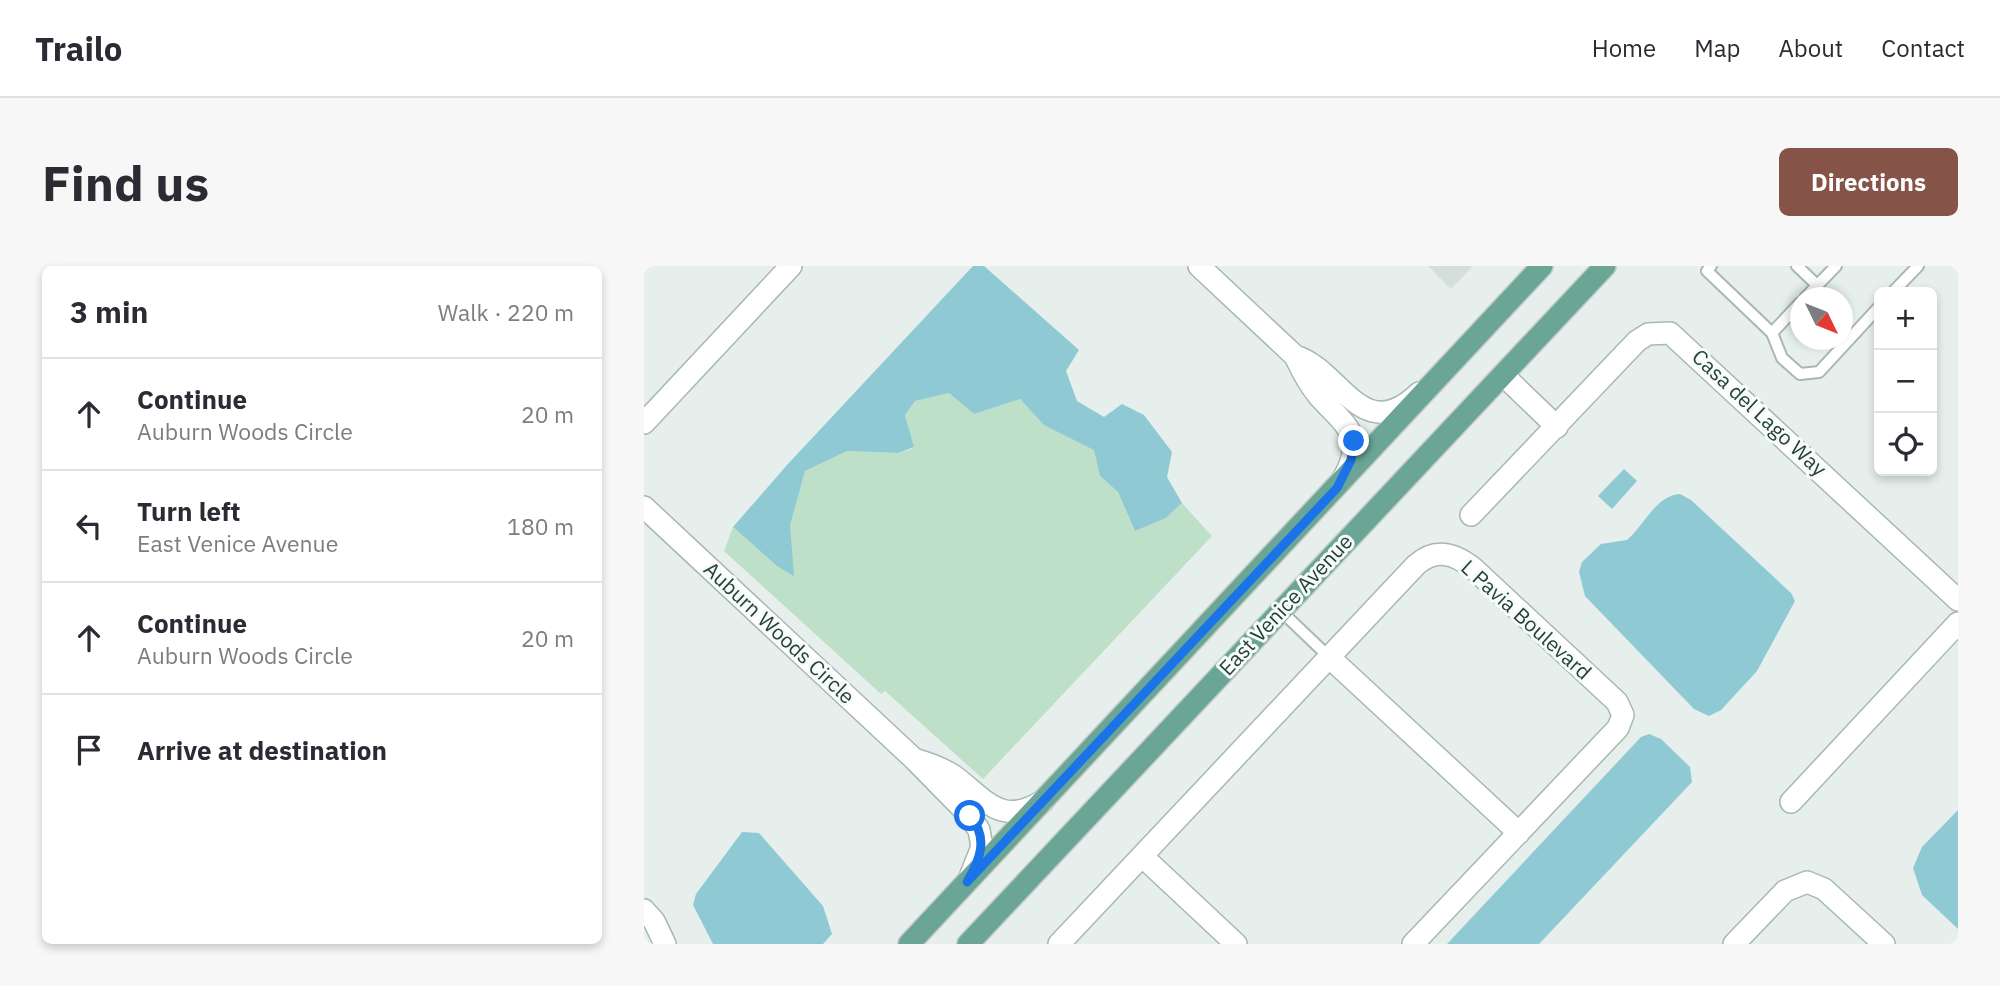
<!DOCTYPE html>
<html lang="en">
<head>
<meta charset="utf-8">
<style>
  body { margin:0; font-family:"IBM Plex Sans",sans-serif; background:#f7f7f7; color:#2b2b33 }
  .controls { position:absolute; right:21px; top:21px; display:grid; overflow:hidden; border-radius:10px; box-shadow:0 4px 10px #0003 }
  .controls button { width:63px; height:63px; display:grid; place-items:center; padding:0; border:0; border-bottom:2px solid #e1e1e2; background:#fff; color:#2b2b33; font:35px sans-serif }
  .compass { position:absolute; left:1146px; top:21px; width:63px; height:63px; border-radius:50%; background:#fff; box-shadow:0 4px 10px #0003; rotate:133deg }
  .stop { position:absolute; width:21px; height:21px; margin:-16px; border:5px solid #1a73e8; border-radius:50%; background:#fff }
  .stop.end { background:#1a73e8; border-color:#fff; box-shadow:0 2px 7px #0008 }
  .list { margin:0; padding:0; list-style:none }
  h2 { display:flex; justify-content:space-between; align-items:center; height:91px; margin:0; padding:0 28px; font-size:30px }
  h2 small { font-size:23px; font-weight:400; color:#7c7c81 }
  .list li { display:grid; grid-template-columns:46px 1fr auto; gap:21px; align-items:center; box-sizing:border-box; height:112px; padding:0 28px; border-top:2px solid #e1e1e2 }
  .list b { display:block; font-size:26px; white-space:nowrap }
  .list p { margin:0; font-size:23px; white-space:nowrap; color:#7c7c81 }
  .list em { font-size:23px; font-style:normal; color:#7c7c81 }
  .icon { flex:none; width:38px; height:38px; fill:none; stroke:currentColor; stroke-width:2; stroke-linecap:round; stroke-linejoin:round }
  .map { position:relative; flex:none; width:1314px; height:678px; overflow:hidden; border-radius:10px }
  header { display:flex; align-items:center; gap:42px; box-sizing:border-box; height:98px; padding:0 35px; background:#fff; border-bottom:2px solid #e1e1e2 }
  header strong { font-size:33px }
  nav { display:flex; gap:38px; margin-inline-start:auto; font-size:24px }
  .intro { display:flex; align-items:center; justify-content:space-between; box-sizing:border-box; height:168px; padding:0 42px }
  h1 { margin:0; font-size:49px }
  .button { padding:18px 32px; border-radius:10px; background:#855347; color:#fff; font-size:24px; font-weight:700 }
  main { display:flex; gap:42px; padding:0 42px }
  aside { flex:1; background:#fff; border-radius:10px; box-shadow:0 4px 10px #0003 }
  .map>svg:first-child { display:block }
</style>
</head>
<body>
<header>
<strong>Trailo</strong>
<nav><a>Home</a><a>Map</a><a>About</a><a>Contact</a></nav>
</header>
<div class="intro"><h1>Find us</h1><a class="button">Directions</a></div>
<main>
<aside>
<h2>3 min<small>Walk · 220 m</small></h2>
<ul class="list">
<li><svg class="icon" aria-label="ahead" viewBox="0 0 24 24"><path d="M12 20V5M6 11l6-6 6 6"/></svg><div><b>Continue</b><p>Auburn Woods Circle</p></div><em>20 m</em></li>
<li><svg class="icon" aria-label="left" viewBox="0 0 24 24"><path d="M17 20v-9H6M10 6l-5 5 5 5"/></svg><div><b>Turn left</b><p>East Venice Avenue</p></div><em>180 m</em></li>
<li><svg class="icon" aria-label="ahead" viewBox="0 0 24 24"><path d="M12 20V5M6 11l6-6 6 6"/></svg><div><b>Continue</b><p>Auburn Woods Circle</p></div><em>20 m</em></li>
<li><svg class="icon" aria-label="arrive" viewBox="0 0 24 24"><path d="M6 21V4h12l-3 4 3 4H6"/></svg><div><b>Arrive at destination</b></div></li>
</ul>
</aside>
<div class="map">
<svg width="1314" height="678" viewBox="0 0 1314 678">
  <rect width="100%" height="100%" fill="#e6efeb"/>
  <path fill="#d4dfda" d="M784 0H829L807 23Z"/>
  <path fill="#bfe0c8" d="M305 127 330 148 376 133 400 158 451 184 456 210 474 226 491 265 522 252 538 237 568 270 339 513 241 425 237 428 80 285 89 261 133 300 161 205 203 185 254 187 270 182 261 149 271 135Z"/>
  <path fill="#8ec9d4" d="M329 0H340L435 84 422 105 433 135 460 151 478 138 500 149 528 186 523 211 538 237 522 252 491 265 474 226 456 210 450 184 400 159 376 133 330 148 305 127 271 135 261 149 270 181 254 187 203 185 161 205 146 259 150 310 133 300 89 261 143 199Z
    M980 203 993 215 968 243 954 230Z
    M1036 228 1047 234 1147 327 1151 335 1113 405 1077 444 1065 450 1050 443 941 330 935 306 938 296 957 278 983 274C1000 260 1012 229 1036 228Z
    M1005 468 1017 473 1046 501 1048 516 895 678H803L997 471Z
    M1314 544V663L1278 629 1269 602 1278 581Z
    M98 566 115 567 179 640 188 668 179 678H69L49 639 52 628Z"/>
  <g fill="none" stroke-linecap="round" stroke-linejoin="round">
    <g stroke="#a8b8b2" stroke-width="14">
      <path id="service" d="M1067 0 1063 5 1128 67
        M1153 0 1173 19
        M1249 26 1274 0
        M1161 32 1192 0
        M1156 37 1128 67 1138 92 1156 108 1175 106 1235 41
        M637 345 685 391"/>
    </g>
    <g stroke="#a8b8b2" stroke-width="24">
      <path id="minor" d="M555 0 651 90C696 103 718 182 775 127
        M652 92C658 105 665 118 674 129 701 160 724 169 699 213
        M859 109 913 161
        M0 157 147 0
        M0 241 270 493 324 548 335 564 338 581 326 611
        M827 249 993 75 1004 68 1026 67 1314 334
        M685 391 875 567
        M270 493C284 497 298 502 310 510 342 534 357 561 399 535
        M1147 536 1314 357
        M498 590 592 678
        M0 644 10 655 21 678
        M415 678 772 299C791 282 810 287 829 302L973 436 979 449 974 462 769 678
        M1090 678 1141 625 1163 616 1180 623 1240 678"/>
    </g>
    <g stroke="#c2cac8" stroke-width="24">
      <path id="primary" d="M265 678 898 0
        M324 678 961 0"/>
    </g>
    <use href="#service" stroke="#fff" stroke-width="10"/>
    <use href="#minor" stroke="#fff" stroke-width="21"/>
    <use href="#primary" stroke="#6aa596" stroke-width="21"/>
  </g>
  <g fill="none" stroke-linecap="round" stroke-linejoin="round">
    <path stroke="#1a73e8" stroke-width="9" d="M326 550C345 572 336 594 323 616L693 222 707 194 710 175"/>
  </g>
  <g text-anchor="middle" stroke-width="6" stroke-linejoin="round" paint-order="stroke">
    <g font-size="21" fill="#24423a" stroke="#f7fbf9">
      <text transform="translate(1115 147) rotate(43)" y="7">Casa del Lago Way</text>
      <text transform="translate(642 339) rotate(-47)" y="7">East Venice Avenue</text>
      <text transform="translate(882 354) rotate(42)" y="7">L Pavia Boulevard</text>
      <text transform="translate(135 367) rotate(43)" y="7">Auburn Woods Circle</text>
    </g>
  </g>
</svg>
<div class="controls">
<button>+</button>
<button>−</button>
<button><svg class="icon" aria-label="locate" viewBox="0 0 24 24"><circle cx="12" cy="12" r="6"/><path d="M12 2v4M12 18v4M2 12h4M18 12h4"/></svg></button>
</div>
<svg class="compass" viewBox="-18 -18 36 36"><path d="M0-13l5 13h-10z" fill="#e53935"/><path d="M0 13l5-13h-10z" fill="#7c7c81"/></svg>
<div class="stop" style="left:326px;top:550px"></div>
<div class="stop end" style="left:710px;top:175px"></div>
</div>
</main>
</body>
</html>
